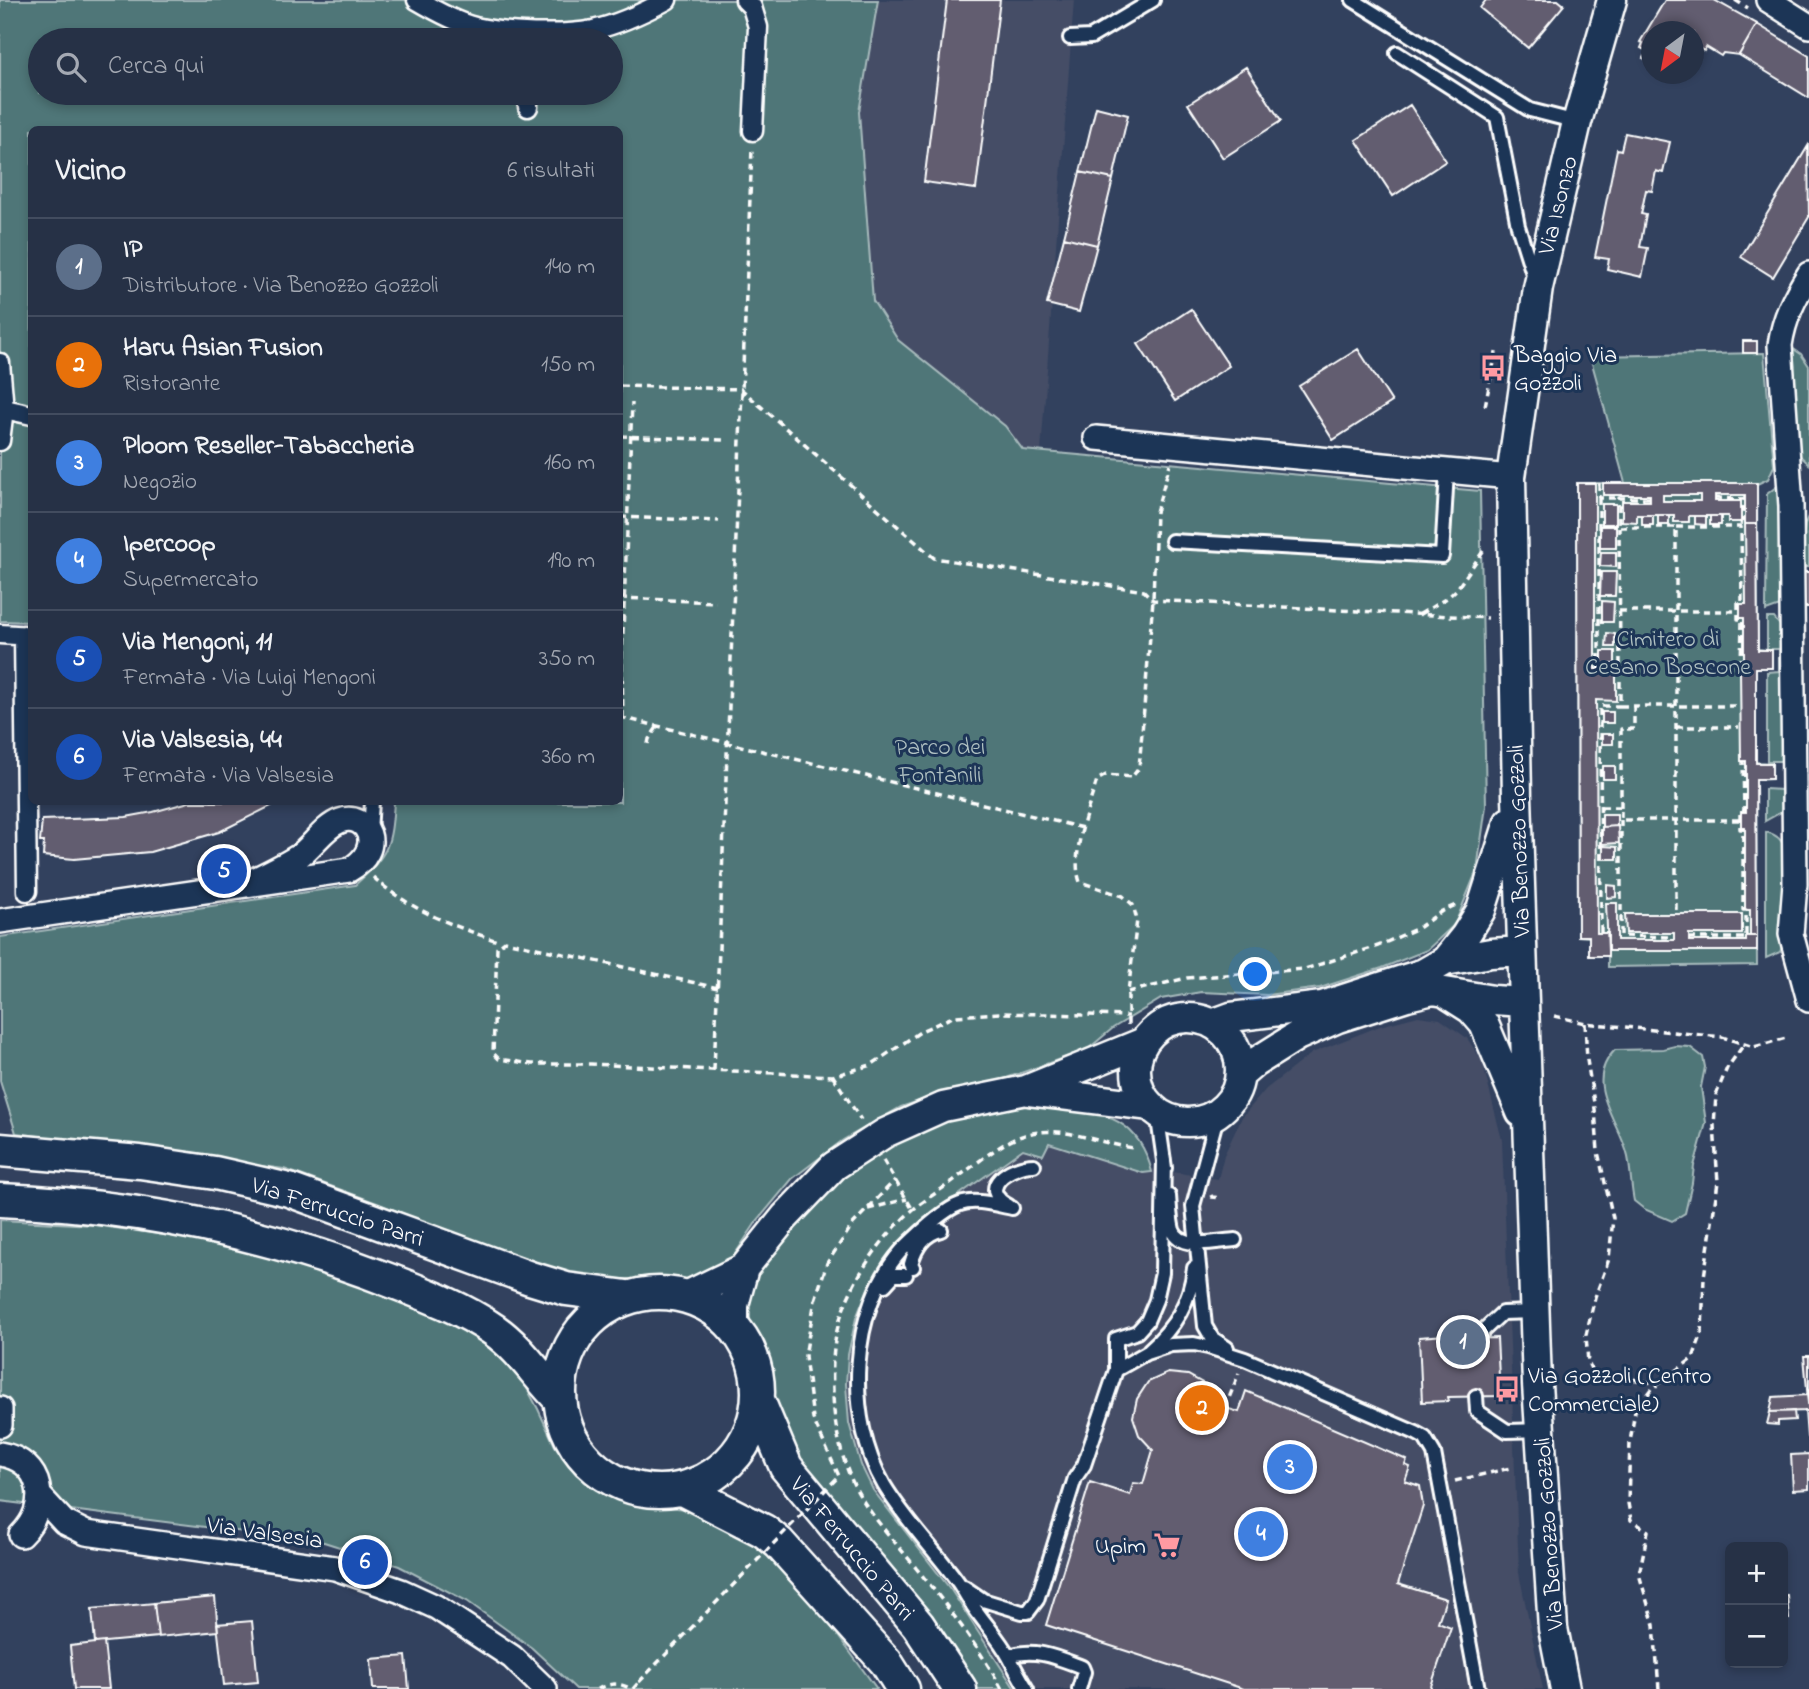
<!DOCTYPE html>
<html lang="it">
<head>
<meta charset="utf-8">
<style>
  body { margin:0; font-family:"Indie Flower",sans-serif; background:#2e394d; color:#f1f3f6 }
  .controls { position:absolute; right:21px; bottom:21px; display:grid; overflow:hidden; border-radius:10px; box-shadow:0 4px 10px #0003 }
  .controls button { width:63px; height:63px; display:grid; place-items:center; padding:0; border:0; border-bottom:2px solid #424c5f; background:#263146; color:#f1f3f6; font:35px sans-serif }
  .compass { position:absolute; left:1641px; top:21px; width:63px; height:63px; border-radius:50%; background:#263146; box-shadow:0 4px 10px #0003; rotate:212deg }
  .you { position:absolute; left:1256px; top:975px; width:24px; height:24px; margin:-18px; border:5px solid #fff; border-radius:50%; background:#1a73e8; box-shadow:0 0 0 10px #1a73e833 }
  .badge { display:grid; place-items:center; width:46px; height:46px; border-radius:50%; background:#8bbbb9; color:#fff; font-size:23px; font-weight:700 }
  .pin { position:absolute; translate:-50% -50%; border:4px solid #fff; box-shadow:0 2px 7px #0006 }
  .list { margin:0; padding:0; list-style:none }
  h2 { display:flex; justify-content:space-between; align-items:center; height:91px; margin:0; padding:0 28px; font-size:30px }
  h2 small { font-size:23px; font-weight:400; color:#a4a9b3 }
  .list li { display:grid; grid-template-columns:46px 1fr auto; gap:21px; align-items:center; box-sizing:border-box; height:98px; padding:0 28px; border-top:2px solid #424c5f }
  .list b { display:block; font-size:26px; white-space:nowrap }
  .list p { margin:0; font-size:23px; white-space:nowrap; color:#a4a9b3 }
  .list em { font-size:23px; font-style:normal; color:#a4a9b3 }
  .icon { flex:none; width:38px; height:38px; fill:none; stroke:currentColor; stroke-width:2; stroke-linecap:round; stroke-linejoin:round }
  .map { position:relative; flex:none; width:1809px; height:1689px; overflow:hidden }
  .search { position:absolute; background:#263146; box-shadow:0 4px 10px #0003; left:28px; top:28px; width:595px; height:77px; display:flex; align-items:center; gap:18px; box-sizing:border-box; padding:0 24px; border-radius:38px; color:#a4a9b3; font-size:26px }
  .panel { position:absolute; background:#263146; box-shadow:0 4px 10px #0003; left:28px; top:126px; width:595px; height:679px; border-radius:10px }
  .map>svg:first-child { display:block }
</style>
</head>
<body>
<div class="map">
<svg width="1809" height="1689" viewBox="0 0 1809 1689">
  <rect width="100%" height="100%" fill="#32415e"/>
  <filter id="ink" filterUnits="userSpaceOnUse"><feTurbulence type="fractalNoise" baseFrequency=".0143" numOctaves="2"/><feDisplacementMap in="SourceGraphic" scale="14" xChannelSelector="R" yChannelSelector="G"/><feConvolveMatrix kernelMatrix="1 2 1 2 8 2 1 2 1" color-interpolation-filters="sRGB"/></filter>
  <g filter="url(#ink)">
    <path fill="#444d66" d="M878 0H1074L1041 452 1023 450 1005 426 898 340 873 301 859 112Z
      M1418 1016 1440 1019 1467 1038 1482 1061 1502 1140 1519 1573 1543 1689H1011L866 1483 848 1436 840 1388 847 1336 862 1294 883 1259 913 1224 1017 1148 1048 1140 1140 1167 1218 1179 1224 1155 1242 1117 1266 1089 1312 1053 1380 1026Z"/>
    <path fill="#4f7678" stroke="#a7babc" stroke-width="2" fill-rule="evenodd" d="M0 0H878L859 112 873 301 898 340 1005 426 1023 450 1480 491 1486 806 1477 870 1455 924 1427 950 1382 968 1320 988 1267 995 1201 992 1161 999 1113 1028 1088 1049 998 1081 946 1092 901 1107 843 1140 792 1179 757 1221 729 1263 682 1286 628 1279H593L539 1268 377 1203 284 1169 16 1133 0 1081V937L355 885C389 855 391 845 394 802H620V130H32L31 622 0 621ZM40 40H611V93H40Z
      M1789 346 1801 354 1809 366V464L1799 455 1796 437Z
      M1764 353 1774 466 1768 479 1757 484 1758 649 1767 650V618H1774L1785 632V761H1767V672L1779 671V649H1770L1772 650V668H1756V762L1772 763V779L1756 780 1757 965 1608 967V956H1589V937L1578 936 1577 483H1625L1590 356Z
      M1780 484 1785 598 1780 606 1766 611 1767 494Z
      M1809 514V567H1800L1805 524Z
      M1765 789 1782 790 1783 803 1781 812 1765 821Z
      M1766 832C1777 835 1782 839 1785 851L1784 941 1780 952 1766 958Z
      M1675 1046 1690 1047 1703 1057 1705 1067 1701 1087 1706 1123 1694 1166 1692 1183 1685 1213 1672 1221 1644 1209 1634 1201C1631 1187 1631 1172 1628 1157 1621 1123 1581 1084 1615 1050L1663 1049Z
      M1044 1104C1097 1113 1137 1112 1152 1172L1143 1173 1049 1143 1043 1155 1023 1149 917 1225 892 1252 869 1286 856 1318 848 1355 846 1384 849 1423 861 1465 873 1490 951 1590 1015 1689H977L948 1645 812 1478 787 1439 757 1360 742 1328 748 1279 775 1240 861 1159 924 1126 986 1109Z
      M0 1220 94 1225 201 1240 309 1267 415 1304 457 1322 496 1347 521 1377 538 1409 555 1446 576 1474 606 1494 639 1503 692 1510 734 1529 778 1559 819 1610 877 1689H576L532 1648 467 1601 399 1566 324 1542 0 1501Z"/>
    <path fill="#625d70" stroke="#fff" stroke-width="2" fill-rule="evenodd" d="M947 0H1000L976 189 924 182Z
      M1486 0H1558L1564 5 1528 48 1480 8Z
      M1665 0H1714L1757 24 1739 55 1723 53 1721 56 1706 47 1704 51 1694 46V32H1652V62L1643 58 1647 51 1641 48 1643 43 1640 42Z
      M1757 24 1809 56V98L1739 55Z
      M1246 67 1281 121 1223 158 1188 104Z
      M1410 105 1446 161 1393 196 1356 140Z
      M1096 107 1128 115 1113 179 1080 172Z
      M1625 133 1670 142 1663 173 1656 171 1652 191 1646 190 1641 214 1646 215 1640 247 1648 248 1642 277 1607 269 1609 259 1595 257 1617 149 1621 150Z
      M1808 146 1809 217 1773 277 1741 257Z
      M1080 172 1113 179 1097 245 1064 237Z
      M1064 237 1097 245 1079 312 1047 304Z
      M1191 309 1229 366 1175 401 1138 344Z
      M1743 341H1757V353H1743Z
      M1358 349 1392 402 1333 440 1299 386Z
      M1577 483H1595V669H1607V674H1616V701L1596 700 1597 933H1608V956H1589V936H1578Z
      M1603 483H1757V524H1745V495H1715V501H1741V522H1728V516H1689V522H1674V515H1637V522L1622 521V501H1650V495H1603ZM1663 495H1700V501H1663Z
      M1602 504H1616V524H1602Z
      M1642 515H1653V525H1642Z
      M1658 515H1669V525H1658Z
      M1695 516H1706V525L1695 524Z
      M1710 516H1721V525H1710Z
      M1745 524H1757L1758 650H1772V668H1756V763H1772V779H1756L1757 936H1750V910H1745V827H1741V812H1746V761H1741L1740 669H1744V618H1740V604H1746Z
      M1600 526H1616V548H1600Z
      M1601 552H1616V567L1600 566Z
      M1601 572H1616L1615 596H1600Z
      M1800 572H1809V607H1805V603H1800Z
      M1602 601 1614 602 1613 622H1602Z
      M1607 633 1615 634V647H1606Z
      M1602 651H1615V664H1602Z
      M1602 712H1613V723H1602Z
      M1602 734H1613V744H1602Z
      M1603 766H1615V779H1603Z
      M189 802H279L219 832 150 852 74 859 43 856 44 842H40L42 820 126 817 153 812Z
      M1602 814H1617V826L1602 827Z
      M1618 826 1619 843 1602 844V827Z
      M1603 846 1617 847V859H1603Z
      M1607 885 1616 886V897L1607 898Z
      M1606 903H1617V940H1674V933H1626L1625 914H1742V934H1689V941H1746V936H1757V951H1608Z
      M1446 1335 1447 1340 1497 1338 1500 1396 1448 1397 1449 1401 1422 1402 1419 1337Z
      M1804 1356H1809V1399L1808 1400Z
      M1168 1373 1188 1375 1206 1385 1215 1405 1239 1412 1246 1391 1407 1460 1405 1465 1410 1467 1405 1481 1420 1486 1423 1506 1398 1584 1446 1599 1438 1622 1451 1627 1430 1689H1244L1046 1625 1090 1482 1130 1495 1133 1483 1143 1484 1153 1450 1139 1435 1133 1417 1137 1399 1148 1382Z
      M1807 1395 1809 1411 1770 1412 1773 1397Z
      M1794 1411 1795 1420 1778 1421V1425L1767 1424 1770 1412Z
      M1805 1411H1809V1437H1807Z
      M1809 1454V1489L1793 1490 1791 1455Z
      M1783 1595H1787L1789 1619H1783Z
      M215 1597 218 1631 158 1637 154 1603Z
      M154 1603 158 1637 95 1643 92 1609Z
      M252 1621 258 1682 224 1685 217 1624Z
      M104 1642 109 1689H74L70 1646Z
      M406 1656 409 1689H373L371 1659Z"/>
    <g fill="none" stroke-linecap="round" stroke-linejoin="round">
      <g stroke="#fff" stroke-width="18">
        <path id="service" d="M1353 0 1530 110 1577 122
          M1070 38 1091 37 1153 0
          M1397 53 1497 117 1518 226 1534 277
          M1172 541 1442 556 1447 472
          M370 831 372 802
          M1157 1112 1165 1168
          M1218 1113 1193 1206 1205 1326 1212 1338 1227 1348
          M1169 1196C1170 1207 1170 1219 1173 1230 1180 1251 1218 1241 1235 1240
          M1009 1206C975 1188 1011 1165 1034 1165
          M1012 1208C996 1205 976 1198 960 1204 943 1210 915 1237 902 1250 849 1309 845 1418 884 1485 905 1520 934 1549 958 1582 964 1591 969 1600 975 1609 986 1625 1000 1640 1009 1657 1015 1668 1020 1678 1027 1689
          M913 1267 911 1264C915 1249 924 1234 941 1230
          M885 1285 894 1275H906
          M1474 1339 1502 1313 1535 1312
          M1149 1350C1175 1327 1190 1302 1194 1268
          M1116 1370 1146 1353 1171 1345 1194 1344 1208 1347 1245 1359 1416 1433 1425 1438 1434 1453 1478 1689
          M1476 1396 1477 1411 1507 1431 1540 1430
          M964 1587 983 1600 1022 1612H1028L1037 1600 1075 1478 1084 1465 1116 1370V1339L1137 1332 1147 1321 1156 1300 1162 1273 1164 1160
          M1009 1656C1035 1647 1058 1658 1082 1667L1084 1672 1079 1689"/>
      </g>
      <g stroke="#fff" stroke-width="23">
        <path id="pedestrian" d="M417 0C434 10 455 22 475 27 506 34 562 36 593 30 620 24 643 13 667 0
          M745 0 752 7 758 27 753 131
          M528 107V93
          M0 363 4 409 0 441
          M0 408 32 415
          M0 634 32 636
          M24 635 27 891"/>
      </g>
      <g stroke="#fff" stroke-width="28">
        <path id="minor" d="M1768 0 1809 26
          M1809 274C1794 298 1784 318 1780 345L1791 506 1795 884 1791 934 1809 1000
          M1096 438 1511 477
          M0 921 349 870C387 849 367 811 340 821 324 827 313 846 299 856 282 867 264 875 246 884
          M0 1409V1425
          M0 1454C44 1461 50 1507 21 1535
          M40 1496 64 1522 86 1533 335 1568 401 1591 436 1607 512 1657 545 1689"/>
      </g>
      <g stroke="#fff" stroke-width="33">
        <path id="tertiary" d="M1445 961 1465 936 1481 910 1509 822
          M1449 995 1471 1009 1484 1024 1521 1112
          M1136 1070a52 52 0 1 1 104 0a52 52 0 1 1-104 0Z
          M1212 1024 1231 1017 1322 1006 1424 973 1445 961 1491 953 1521 951
          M1240 1075 1254 1063 1297 1036 1338 1018 1407 996 1433 990 1493 1000 1524 1002
          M1029 1091 1151 1106
          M686 1296 744 1268 785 1217 834 1166 885 1133 943 1107 1026 1090 1144 1042
          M734 1326V1305L744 1268
          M1565 1689 1553 1628 1537 1384 1517 796 1511 477 1538 288 1577 122 1612 0"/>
      </g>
      <g stroke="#fff" stroke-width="37">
        <path id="secondary" d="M0 1150 140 1162 215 1173 289 1190 530 1278 566 1289 627 1297
          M0 1200C134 1205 269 1233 394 1282 428 1295 464 1309 494 1330 521 1349 537 1376 560 1399
          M560 1392a99 99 0 1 1 198 0a99 99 0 1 1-198 0Z
          M758 1400 786 1467 918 1625 960 1689
          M682 1489 764 1531 779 1543 886 1662 903 1689"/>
      </g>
      <path stroke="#fff" stroke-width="3.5" stroke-dasharray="7 5" stroke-linecap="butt" d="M1735 0 1748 8
        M620 386 741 389 934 558 1144 591 1153 600 1488 618
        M1485 406 1497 348
        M620 436 723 440
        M1599 483V498H1619
        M1599 498V667H1620L1619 527
        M1649 498H1619V527H1676V910
        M1715 498 1744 499 1741 527
        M620 517 719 521
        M1676 527H1741L1742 602H1738V619H1742L1741 669
        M620 598 716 602
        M1619 611H1738
        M1420 614 1447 598 1456 590 1486 547
        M1620 706H1740
        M620 717 1083 828
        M623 718 622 658 632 403
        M1676 727H1739
        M648 744 649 739 658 726
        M1601 807H1621V820H1739
        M1621 807V729H1634V706
        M1621 820V936L1673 937
        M211 866 243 860
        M373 877C409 910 454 926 500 942
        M1601 932 1600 706H1620V667
        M1689 938H1746V910H1743V829H1740V811H1744L1743 761
        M718 988 505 941 497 947 493 1053 499 1059 532 1064H591L833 1076 871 1065 923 1030 955 1016 1000 1013 1129 1016
        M1128 992 1187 978 1305 969 1378 946 1418 928 1442 911 1456 905
        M1554 1016 1585 1023 1722 1037 1754 1047 1786 1038
        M1585 1023 1587 1060 1595 1109 1598 1152 1613 1218 1609 1259 1595 1297 1586 1335 1588 1363 1593 1372 1659 1384
        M1128 1025V992L1137 920 1133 905 1123 896 1080 882C1070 854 1089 807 1097 780L1106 775 1132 777 1139 768 1153 600 1156 512 1170 464
        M714 1070 752 149
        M833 1076 861 1120
        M883 1160 913 1210
        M1211 1195 1212 1197 1221 1198
        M868 1209 907 1199
        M815 1300 827 1263 853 1224 895 1180
        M1225 1408 1239 1373
        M1455 1481 1510 1468
        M598 1689C610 1683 619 1682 631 1689
        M633 1689 639 1682
        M1002 1689C978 1646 947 1605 916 1568 895 1541 868 1514 853 1483 840 1455 833 1420 833 1390 832 1365 833 1340 841 1316 854 1276 883 1235 915 1208 929 1197 944 1188 958 1177 979 1162 1001 1142 1025 1135 1061 1123 1100 1145 1135 1148
        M1659 1689 1654 1625 1639 1574 1648 1531 1631 1520 1628 1503 1630 1442 1635 1411 1652 1389 1693 1358 1702 1333 1704 1277 1718 1182 1714 1126 1716 1095 1727 1068 1745 1043"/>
      <use href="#service" stroke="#1d3557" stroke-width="12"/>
      <use href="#pedestrian" stroke="#1d3557" stroke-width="18"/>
      <use href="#minor" stroke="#1d3557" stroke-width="23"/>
      <use href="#tertiary" stroke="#1d3557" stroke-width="28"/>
      <use href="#secondary" stroke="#1d3557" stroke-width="32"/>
      <path stroke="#fff" stroke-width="3.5" stroke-dasharray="7 5" stroke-linecap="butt" d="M639 1682 839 1476 813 1419 805 1356 815 1300"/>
    </g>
  </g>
  <defs>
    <g id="bus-bare" transform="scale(2.1)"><path d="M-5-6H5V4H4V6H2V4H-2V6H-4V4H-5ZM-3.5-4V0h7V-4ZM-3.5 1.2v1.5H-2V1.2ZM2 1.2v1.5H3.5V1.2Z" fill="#ff9aa2" stroke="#1d3557" stroke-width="2.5" paint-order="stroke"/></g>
    <g id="supermarket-bare" transform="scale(2.1)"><path d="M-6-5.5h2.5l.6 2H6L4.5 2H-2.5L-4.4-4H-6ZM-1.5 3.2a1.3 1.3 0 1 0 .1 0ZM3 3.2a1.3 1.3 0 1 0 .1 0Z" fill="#ff9aa2" stroke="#1d3557" stroke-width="2.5" paint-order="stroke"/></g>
  </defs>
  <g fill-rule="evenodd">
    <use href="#bus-bare" x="1493" y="368"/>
    <use href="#bus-bare" x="1507" y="1389"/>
    <use href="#supermarket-bare" x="1167" y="1545"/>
  </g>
  <g text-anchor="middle" stroke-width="6" stroke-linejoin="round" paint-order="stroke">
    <g font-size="24" fill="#fff" stroke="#1d3557">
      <text transform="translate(1557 205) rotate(-76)" y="8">Via Isonzo</text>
      <text transform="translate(1518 841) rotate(-92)" y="8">Via Benozzo Gozzoli</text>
      <text transform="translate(338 1211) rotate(18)" y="8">Via Ferruccio Parri</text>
      <text transform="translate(265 1532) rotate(8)" y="8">Via Valsesia</text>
      <text transform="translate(1548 1534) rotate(-94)" y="8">Via Benozzo Gozzoli</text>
      <text transform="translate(853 1548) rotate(50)" y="8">Via Ferruccio Parri</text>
    </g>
    <g font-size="24" fill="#fff" stroke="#1d3557" text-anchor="start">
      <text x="1514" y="362">Baggio Via<tspan x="1514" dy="28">Gozzoli</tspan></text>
      <text x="1528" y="1383">Via Gozzoli (Centro<tspan x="1528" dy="28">Commerciale)</tspan></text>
      <text x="1146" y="1553" text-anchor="end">Upim</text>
    </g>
    <g font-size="24" fill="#b0c1c2" stroke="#1d3557">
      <text x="1668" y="646">Cimitero di<tspan x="1668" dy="28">Cesano Boscone</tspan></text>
      <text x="940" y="754">Parco dei<tspan x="940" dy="28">Fontanili</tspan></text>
    </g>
  </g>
</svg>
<div class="controls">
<button>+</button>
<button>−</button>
</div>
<svg class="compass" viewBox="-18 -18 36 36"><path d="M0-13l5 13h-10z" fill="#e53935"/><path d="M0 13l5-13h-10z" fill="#a4a9b3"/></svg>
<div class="you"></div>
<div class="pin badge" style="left:1463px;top:1342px;background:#5c6f8a">1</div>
<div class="pin badge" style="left:1202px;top:1408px;background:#e8710a">2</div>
<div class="pin badge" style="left:1290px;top:1467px;background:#3f7fe0">3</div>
<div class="pin badge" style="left:1261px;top:1534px;background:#3f7fe0">4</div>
<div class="pin badge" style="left:224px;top:871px;background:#1a4fb4">5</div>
<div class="pin badge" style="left:365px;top:1562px;background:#1a4fb4">6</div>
<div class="search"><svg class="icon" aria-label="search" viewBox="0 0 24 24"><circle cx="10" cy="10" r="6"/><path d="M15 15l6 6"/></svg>Cerca qui</div>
<section class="panel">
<h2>Vicino<small>6 risultati</small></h2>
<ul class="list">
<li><span class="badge" style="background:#5c6f8a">1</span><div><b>IP</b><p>Distributore · Via Benozzo Gozzoli</p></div><em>140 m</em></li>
<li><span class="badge" style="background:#e8710a">2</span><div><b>Haru Asian Fusion</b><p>Ristorante</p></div><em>150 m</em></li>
<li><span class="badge" style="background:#3f7fe0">3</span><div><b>Ploom Reseller-Tabaccheria</b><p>Negozio</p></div><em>160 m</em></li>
<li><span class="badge" style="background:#3f7fe0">4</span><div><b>Ipercoop</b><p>Supermercato</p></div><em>190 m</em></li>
<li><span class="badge" style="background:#1a4fb4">5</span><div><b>Via Mengoni, 11</b><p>Fermata · Via Luigi Mengoni</p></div><em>350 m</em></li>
<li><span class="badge" style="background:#1a4fb4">6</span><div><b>Via Valsesia, 44</b><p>Fermata · Via Valsesia</p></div><em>360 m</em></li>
</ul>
</section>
</div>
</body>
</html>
